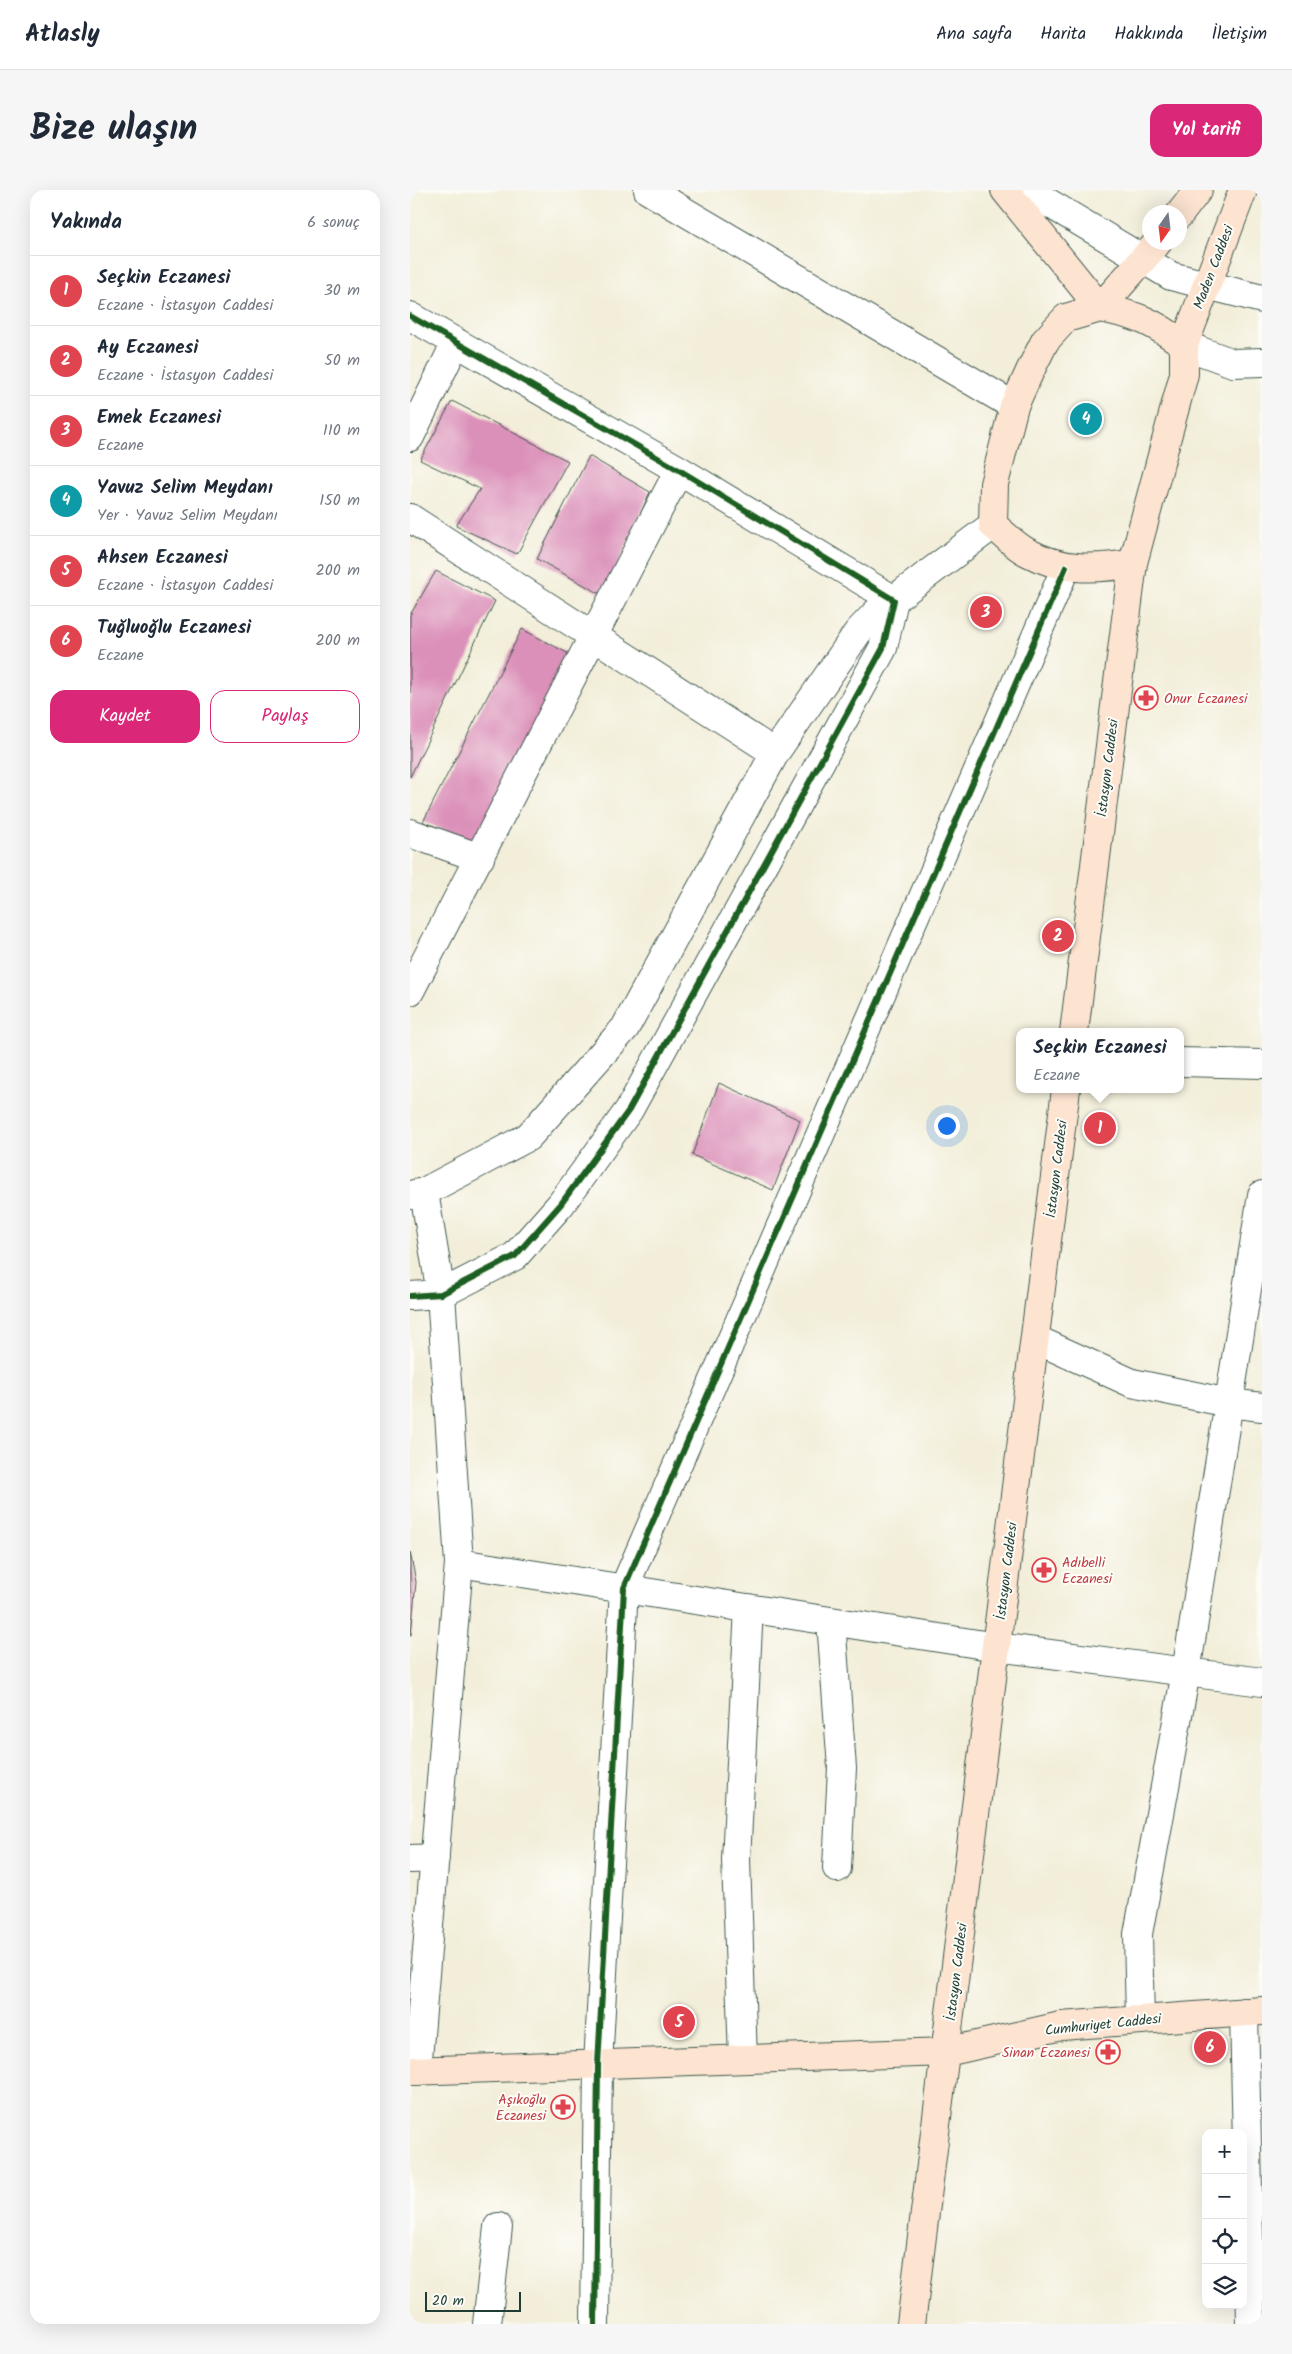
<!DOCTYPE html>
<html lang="tr">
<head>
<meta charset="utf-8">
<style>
  body { margin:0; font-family:Kalam,sans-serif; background:#f6f6f7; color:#1f2937 }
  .controls { position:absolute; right:15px; bottom:15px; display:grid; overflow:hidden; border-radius:10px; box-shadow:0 5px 20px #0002 }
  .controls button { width:45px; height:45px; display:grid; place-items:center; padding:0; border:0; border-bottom:1px solid #e0e1e3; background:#fff; color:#1f2937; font:25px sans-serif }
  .compass { position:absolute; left:732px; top:15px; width:45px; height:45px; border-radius:50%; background:#fff; box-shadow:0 5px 20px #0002; rotate:194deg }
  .scale { position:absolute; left:15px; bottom:12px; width:96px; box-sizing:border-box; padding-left:5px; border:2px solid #1f3d34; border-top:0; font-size:14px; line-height:18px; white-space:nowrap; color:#1f3d34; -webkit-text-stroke:4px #fdfcf7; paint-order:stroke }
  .you { position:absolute; left:536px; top:935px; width:18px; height:18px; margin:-12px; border:4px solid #fff; border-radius:50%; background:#1a73e8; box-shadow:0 0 0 8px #1a73e833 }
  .badge { display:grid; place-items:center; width:32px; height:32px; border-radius:50%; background:#db2777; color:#fff; font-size:16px; font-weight:700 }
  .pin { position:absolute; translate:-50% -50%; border:2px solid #fff; box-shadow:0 1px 5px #0006 }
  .popup { position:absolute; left:606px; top:838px; width:168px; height:65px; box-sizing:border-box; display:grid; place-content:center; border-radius:10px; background:#fff; filter:drop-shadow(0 1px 4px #0005); font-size:16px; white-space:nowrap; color:#747a83 }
  .popup b { font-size:19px; color:#1f2937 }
  .popup::after { content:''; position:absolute; left:50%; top:100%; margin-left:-10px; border:10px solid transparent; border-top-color:#fff }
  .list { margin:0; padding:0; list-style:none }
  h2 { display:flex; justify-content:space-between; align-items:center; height:65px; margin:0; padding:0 20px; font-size:21px }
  h2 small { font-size:16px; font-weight:400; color:#747a83 }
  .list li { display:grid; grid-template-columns:32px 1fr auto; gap:15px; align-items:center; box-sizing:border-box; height:70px; padding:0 20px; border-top:1px solid #e0e1e3 }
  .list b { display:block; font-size:19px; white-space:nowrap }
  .list p { margin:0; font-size:16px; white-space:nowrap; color:#747a83 }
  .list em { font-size:16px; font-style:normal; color:#747a83 }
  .actions { display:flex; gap:10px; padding:15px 20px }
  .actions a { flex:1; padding:11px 0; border:1px solid #db2777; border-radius:15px; text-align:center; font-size:18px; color:#db2777 }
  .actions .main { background:#db2777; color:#fff }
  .icon { flex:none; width:28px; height:28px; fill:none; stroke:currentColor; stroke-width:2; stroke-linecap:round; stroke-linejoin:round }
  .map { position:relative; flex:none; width:852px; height:2134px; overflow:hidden; border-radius:15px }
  header { display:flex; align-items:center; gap:30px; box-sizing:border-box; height:70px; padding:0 25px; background:#fff; border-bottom:1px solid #e0e1e3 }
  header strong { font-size:24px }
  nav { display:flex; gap:28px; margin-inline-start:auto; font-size:18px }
  .intro { display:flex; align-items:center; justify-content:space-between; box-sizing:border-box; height:120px; padding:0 30px }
  h1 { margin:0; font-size:35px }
  .button { padding:12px 22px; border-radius:15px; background:#db2777; color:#fff; font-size:18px; font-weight:700 }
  main { display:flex; gap:30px; padding:0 30px }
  aside { flex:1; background:#fff; border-radius:15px; box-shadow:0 5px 20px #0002 }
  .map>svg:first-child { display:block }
</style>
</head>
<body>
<header>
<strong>Atlasly</strong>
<nav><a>Ana sayfa</a><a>Harita</a><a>Hakkında</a><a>İletişim</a></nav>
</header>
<div class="intro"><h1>Bize ulaşın</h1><a class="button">Yol tarifi</a></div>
<main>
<aside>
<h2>Yakında<small>6 sonuç</small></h2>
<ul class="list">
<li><span class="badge" style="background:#e0444e">1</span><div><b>Seçkin Eczanesi</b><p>Eczane · İstasyon Caddesi</p></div><em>30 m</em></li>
<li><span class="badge" style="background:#e0444e">2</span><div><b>Ay Eczanesi</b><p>Eczane · İstasyon Caddesi</p></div><em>50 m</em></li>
<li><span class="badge" style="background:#e0444e">3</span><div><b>Emek Eczanesi</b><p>Eczane</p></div><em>110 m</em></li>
<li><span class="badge" style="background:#0f9aa8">4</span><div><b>Yavuz Selim Meydanı</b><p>Yer · Yavuz Selim Meydanı</p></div><em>150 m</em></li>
<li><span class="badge" style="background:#e0444e">5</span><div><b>Ahsen Eczanesi</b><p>Eczane · İstasyon Caddesi</p></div><em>200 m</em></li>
<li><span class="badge" style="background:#e0444e">6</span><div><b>Tuğluoğlu Eczanesi</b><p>Eczane</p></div><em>200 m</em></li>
</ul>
<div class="actions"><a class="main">Kaydet</a><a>Paylaş</a></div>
</aside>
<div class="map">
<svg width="852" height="2134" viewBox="0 0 852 2134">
  <rect width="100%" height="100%" fill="#fdfcf7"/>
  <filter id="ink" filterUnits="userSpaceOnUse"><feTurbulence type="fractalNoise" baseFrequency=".02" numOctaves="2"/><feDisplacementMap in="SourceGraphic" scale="10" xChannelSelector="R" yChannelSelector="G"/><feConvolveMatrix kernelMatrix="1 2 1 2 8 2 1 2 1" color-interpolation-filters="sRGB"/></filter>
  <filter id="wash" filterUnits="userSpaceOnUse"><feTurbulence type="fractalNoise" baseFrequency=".0096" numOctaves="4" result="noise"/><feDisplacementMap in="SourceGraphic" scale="20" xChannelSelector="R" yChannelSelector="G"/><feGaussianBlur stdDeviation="1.12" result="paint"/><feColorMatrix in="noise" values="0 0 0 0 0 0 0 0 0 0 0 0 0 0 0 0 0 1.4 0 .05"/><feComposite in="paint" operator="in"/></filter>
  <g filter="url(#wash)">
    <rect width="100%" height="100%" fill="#f2eed9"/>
    <g id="blocks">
      <path fill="#db90b9" d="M42 211 158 271 107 364 46 336 70 299 10 270Z
        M179 266 240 302 194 406 127 369Z
        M26 381 85 411 0 587V425Z
        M112 439 161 465 65 651 13 632Z
        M309 893 390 930 363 1000 282 965Z
        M0 1362 6 1392 1 1445H0Z"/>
    </g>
  </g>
  <g filter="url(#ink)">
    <use href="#blocks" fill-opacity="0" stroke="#3f584d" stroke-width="1"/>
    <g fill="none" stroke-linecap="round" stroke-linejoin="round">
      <g stroke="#3f584d" stroke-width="30">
        <path id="minor" d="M238 0 604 216
          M0 126 269 280 484 410 473 458 219 920 151 1014 105 1066 31 1104 0 1106
          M0 247 46 152
          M0 328 365 563
          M0 643 70 668
          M0 801 269 280
          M770 872 852 874
          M625 1149 722 1193 819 1213 852 1217
          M49 1373 587 1457 852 1492
          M421 1431 432 1578 427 1678
          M0 1669 25 1668
          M834 1822 841 2134
          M730 1830 728 1744 776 1482 852 1005
          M333 1869 326 1670 339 1418
          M7 1881 49 1373 31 1104 14 1002
          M77 2134 88 2037
          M185 2134 188 1875 214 1398 656 377"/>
      </g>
      <g stroke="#3f584d" stroke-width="30">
        <path id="tertiary" d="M617 0 761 86 852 109
          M774 155 823 173 852 172
          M0 1005 14 1002 118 947 215 838 365 563 448 442 466 423 583 335"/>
      </g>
      <g stroke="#3f584d" stroke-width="30">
        <path id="secondary" d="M595 0 690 118 748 52
          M769 25 788 0
          M690 118C727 125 744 132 774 155V184L723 373C685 380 652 381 617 362 605 356 594 344 583 335L584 294 604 216 620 181 635 151 656 128Z
          M774 155 833 0
          M664 842 723 373
          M0 1881 536 1862 651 1836 852 1821
          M501 2134 656 899"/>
      </g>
      <use href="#minor" stroke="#fff" stroke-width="28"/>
      <use href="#tertiary" stroke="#fff" stroke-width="28"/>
      <use href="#secondary" stroke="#fde4d1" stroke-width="28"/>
      <g stroke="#fdfcf7" stroke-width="9">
        <path id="cycleway" d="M0 126 269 280 484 410 473 458 219 920 151 1014 105 1066 31 1104 0 1106
          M185 2134 188 1875 214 1398 656 377"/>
      </g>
      <use href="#cycleway" stroke="#1b5e20" stroke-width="6"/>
    </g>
  </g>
  <defs>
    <g id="pharmacy-ring" transform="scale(1.25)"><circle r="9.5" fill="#fdfcf7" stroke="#e0444e" stroke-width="1.5"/><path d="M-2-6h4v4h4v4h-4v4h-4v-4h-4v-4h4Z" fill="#e0444e"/></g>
  </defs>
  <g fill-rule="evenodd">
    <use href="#pharmacy-ring" x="736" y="508"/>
    <use href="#pharmacy-ring" x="634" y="1380"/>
    <use href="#pharmacy-ring" x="698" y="1862"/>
    <use href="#pharmacy-ring" x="153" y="1917"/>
  </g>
  <g text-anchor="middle" stroke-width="4" stroke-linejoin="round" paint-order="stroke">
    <g font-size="14" fill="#1f3d34" stroke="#fdfcf7">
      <text transform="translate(803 77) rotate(-69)" y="5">Maden Caddesi</text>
      <text transform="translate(697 578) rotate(-83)" y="5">İstasyon Caddesi</text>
      <text transform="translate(646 979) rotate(-83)" y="5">İstasyon Caddesi</text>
      <text transform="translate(596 1381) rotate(-83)" y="5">İstasyon Caddesi</text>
      <text transform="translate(546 1782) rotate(-83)" y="5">İstasyon Caddesi</text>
      <text transform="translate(693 1834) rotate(-6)" y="5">Cumhuriyet Caddesi</text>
    </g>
    <g font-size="14" fill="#be3a42" stroke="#fdfcf7" text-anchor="start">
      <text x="754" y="513">Onur Eczanesi</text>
      <text x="652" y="1377">Adıbelli<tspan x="652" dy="16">Eczanesi</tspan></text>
      <text x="680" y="1867" text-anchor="end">Sinan Eczanesi</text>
      <text x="136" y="1914" text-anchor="end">Aşıkoğlu<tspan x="136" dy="16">Eczanesi</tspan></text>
    </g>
  </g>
</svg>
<div class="controls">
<button>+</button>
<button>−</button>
<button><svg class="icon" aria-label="locate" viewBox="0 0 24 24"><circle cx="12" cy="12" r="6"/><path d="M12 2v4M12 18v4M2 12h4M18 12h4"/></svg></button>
<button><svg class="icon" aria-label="layers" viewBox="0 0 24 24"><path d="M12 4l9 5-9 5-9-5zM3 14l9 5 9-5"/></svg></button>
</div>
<svg class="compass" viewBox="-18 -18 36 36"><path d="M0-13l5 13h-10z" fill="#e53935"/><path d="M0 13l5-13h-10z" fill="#747a83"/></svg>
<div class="scale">20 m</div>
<div class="you"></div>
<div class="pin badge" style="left:690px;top:938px;background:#e0444e">1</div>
<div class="popup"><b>Seçkin Eczanesi</b>Eczane</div>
<div class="pin badge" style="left:648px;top:746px;background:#e0444e">2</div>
<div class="pin badge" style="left:576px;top:422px;background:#e0444e">3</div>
<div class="pin badge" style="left:676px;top:229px;background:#0f9aa8">4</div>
<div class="pin badge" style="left:269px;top:1832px;background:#e0444e">5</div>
<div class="pin badge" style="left:800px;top:1857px;background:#e0444e">6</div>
</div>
</main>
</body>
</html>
